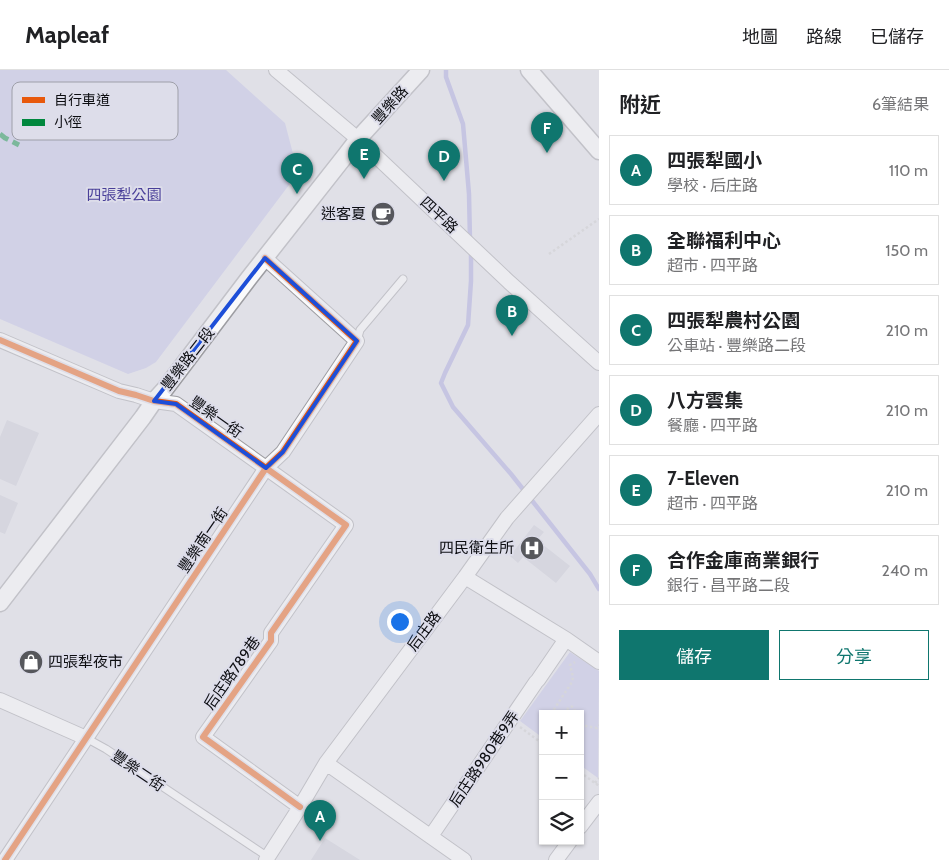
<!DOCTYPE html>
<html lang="zh-TW">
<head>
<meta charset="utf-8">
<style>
  body { margin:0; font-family:Cabin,"Noto Sans TC",sans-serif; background:#f2f2f2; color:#202124 }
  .controls { position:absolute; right:15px; bottom:15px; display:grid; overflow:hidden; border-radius:0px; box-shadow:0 1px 4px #0004 }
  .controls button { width:45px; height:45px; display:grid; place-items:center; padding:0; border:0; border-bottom:1px solid #e0e0e0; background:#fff; color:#202124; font:25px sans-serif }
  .you { position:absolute; left:399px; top:551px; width:18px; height:18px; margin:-12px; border:4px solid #fff; border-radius:50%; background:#1a73e8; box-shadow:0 0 0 8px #1a73e833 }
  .badge { display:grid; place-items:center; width:32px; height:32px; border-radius:50%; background:#0f766e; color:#fff; font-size:16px; font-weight:700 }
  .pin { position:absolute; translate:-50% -41px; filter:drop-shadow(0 1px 2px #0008) }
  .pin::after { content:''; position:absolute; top:26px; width:18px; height:15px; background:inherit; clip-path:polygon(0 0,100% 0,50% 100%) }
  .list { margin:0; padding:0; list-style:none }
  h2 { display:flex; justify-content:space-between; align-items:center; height:65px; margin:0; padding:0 20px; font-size:21px }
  h2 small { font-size:16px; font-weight:400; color:#757577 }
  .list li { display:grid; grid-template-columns:32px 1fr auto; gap:15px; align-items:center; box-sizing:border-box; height:70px; margin:0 10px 10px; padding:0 10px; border:1px solid #e0e0e0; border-radius:0px }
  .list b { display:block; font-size:19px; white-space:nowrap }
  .list p { margin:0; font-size:16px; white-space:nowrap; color:#757577 }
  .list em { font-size:16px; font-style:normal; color:#757577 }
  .actions { display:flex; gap:10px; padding:15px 20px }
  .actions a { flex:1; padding:11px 0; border:1px solid #0f766e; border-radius:0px; text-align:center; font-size:18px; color:#0f766e }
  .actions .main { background:#0f766e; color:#fff }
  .icon { flex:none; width:28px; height:28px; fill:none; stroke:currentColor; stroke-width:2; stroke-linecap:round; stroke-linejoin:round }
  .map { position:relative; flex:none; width:599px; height:790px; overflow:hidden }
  header { display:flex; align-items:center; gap:30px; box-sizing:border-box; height:70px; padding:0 25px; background:#fff; border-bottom:1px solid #e0e0e0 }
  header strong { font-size:24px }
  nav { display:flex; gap:28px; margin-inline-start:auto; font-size:18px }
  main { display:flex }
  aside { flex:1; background:#fff }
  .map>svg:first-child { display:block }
</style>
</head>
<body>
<header>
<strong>Mapleaf</strong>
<nav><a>地圖</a><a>路線</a><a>已儲存</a></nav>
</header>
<main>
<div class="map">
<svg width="599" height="790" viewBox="0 0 599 790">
  <rect width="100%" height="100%" fill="#e0e0e7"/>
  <path fill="#bfbfe5" d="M0 0H226L285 53 298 103 156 292 146 298 128 304 0 249Z
    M570 582 599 601 598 708 580 695V644H543V668L520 651Z"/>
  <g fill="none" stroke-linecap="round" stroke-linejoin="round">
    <path stroke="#a6a4dc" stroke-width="4.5" d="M446 0V7L463 54 469 124 470 170
      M471 181V211L468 255 445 303 441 313 453 337 511 404 590 504 599 519"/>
  </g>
  <path fill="#c9cad5" d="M7 350 39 363 16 416 0 409V367Z
    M0 425 18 433 5 464 0 462Z
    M534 455 544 462 537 470 570 496 556 513 523 487 518 493 510 486Z
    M325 768 360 790H311Z"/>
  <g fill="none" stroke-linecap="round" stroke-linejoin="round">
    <g stroke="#9d9da2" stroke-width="9">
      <path id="service" d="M357 271 360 260 403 209
        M86 668 106 679 268 787"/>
    </g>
    <g stroke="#9d9da2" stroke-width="16">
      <path id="minor" d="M276 0 358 69 509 212 599 293
        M0 270 119 321 136 325 154 331 176 334 346 455 271 563V571L203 667 300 737
        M465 507 566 569 599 592
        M538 610 566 569
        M0 630 86 668
        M326 693 464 790
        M580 757 599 732
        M431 766 536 612
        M5 790 266 398 283 382 357 271 265 188
        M266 790 300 737 326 693 465 507 507 448 599 344
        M556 790 570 771"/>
    </g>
    <g stroke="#9d9da2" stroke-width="19">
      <path id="tertiary" d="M529 0 599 81
        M0 533 143 347 154 331 165 319 249 208 345 86 358 69 421 0"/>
    </g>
    <path stroke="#c9c9cb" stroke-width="2.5" stroke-dasharray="2.5 2.5" stroke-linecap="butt" d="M549 184 599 149
      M567.5 640a3.5 3.5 0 1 1 7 0a3.5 3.5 0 1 1-7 0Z
      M551 644 572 612 573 607 570 595 575 592
      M580 655 597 658 599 655
      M520 657 543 674
      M580 702 599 716
      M595 713 599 708"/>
    <use href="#service" stroke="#fafafb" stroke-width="7"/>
    <use href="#minor" stroke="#fafafb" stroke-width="14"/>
    <use href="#tertiary" stroke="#fafafb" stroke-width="16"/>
    <path stroke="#00873e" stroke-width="5" stroke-dasharray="10 5" stroke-linecap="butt" d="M0 64 5 68 19 75"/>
    <g stroke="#ddddea" stroke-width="9">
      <path id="cycleway" d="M0 270 119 321 136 325 154 331 176 334 346 455 271 563V571L203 667 300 737
        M5 790 266 398 283 382 357 271 265 188"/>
    </g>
    <use href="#cycleway" stroke="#e8590c" stroke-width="6"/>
  </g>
  <path d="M0 0H599V790H0ZM265 188 357 271 283 382 266 398 176 334 154 331Z" fill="#e0e0e7" fill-opacity=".55" fill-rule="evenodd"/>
  <path fill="none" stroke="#1d4ed8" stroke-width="4" stroke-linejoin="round" d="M265 188 357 271 283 382 266 398 176 334 154 331Z"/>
  <defs>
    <g id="cafe-disc" transform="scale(1.25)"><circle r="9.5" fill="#56575c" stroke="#ddddea"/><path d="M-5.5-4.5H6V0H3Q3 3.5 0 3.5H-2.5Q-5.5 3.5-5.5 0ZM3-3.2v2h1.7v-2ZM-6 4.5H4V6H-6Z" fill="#fff"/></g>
    <g id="hospital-disc" transform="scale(1.25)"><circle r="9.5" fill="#56575c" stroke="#ddddea"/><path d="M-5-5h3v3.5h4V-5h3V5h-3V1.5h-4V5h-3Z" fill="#fff"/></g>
    <g id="shop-disc" transform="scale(1.25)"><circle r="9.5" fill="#56575c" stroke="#ddddea"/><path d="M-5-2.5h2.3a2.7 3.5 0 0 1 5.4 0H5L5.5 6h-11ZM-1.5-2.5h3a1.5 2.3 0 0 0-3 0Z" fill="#fff"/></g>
  </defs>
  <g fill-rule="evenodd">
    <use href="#cafe-disc" x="383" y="144"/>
    <use href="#hospital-disc" x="532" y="478"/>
    <use href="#shop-disc" x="31" y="592"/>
  </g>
  <g text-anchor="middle" stroke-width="4" stroke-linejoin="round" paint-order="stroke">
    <g font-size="15" fill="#0c0d11" stroke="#ddddea">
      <text transform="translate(390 35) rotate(-48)" y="5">豐樂路</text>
      <text transform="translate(439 145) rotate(43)" y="5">四平路</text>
      <text transform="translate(188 289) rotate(-52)" y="5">豐樂路二段</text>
      <text transform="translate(216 347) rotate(35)" y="5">豐樂一街</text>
      <text transform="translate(203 470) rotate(-56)" y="5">豐樂南一街</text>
      <text transform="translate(424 561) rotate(-53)" y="5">后庄路</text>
      <text transform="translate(232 603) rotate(-55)" y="5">后庄路789巷</text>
      <text transform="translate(484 689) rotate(-56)" y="5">后庄路980巷9弄</text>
      <text transform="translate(138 701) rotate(34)" y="5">豐樂二街</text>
    </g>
    <g font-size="15" fill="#493f99" stroke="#ddddea">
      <text x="124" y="130">四張犁公園</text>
    </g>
    <g font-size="15" fill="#0c0d11" stroke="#ddddea" text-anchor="end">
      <text x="366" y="149">迷客夏</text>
      <text x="514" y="483">四民衛生所</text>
      <text x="48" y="597" text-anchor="start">四張犁夜市</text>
    </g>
  </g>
  <rect x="12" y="12" width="166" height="58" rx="8" fill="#ddddea" stroke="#9e9fa9" stroke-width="1"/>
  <rect x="22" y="27" width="23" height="6" fill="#e8590c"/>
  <rect x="22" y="49" width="23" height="7" fill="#00873e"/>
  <g font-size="14" fill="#0c0d11">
    <text x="54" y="35">自行車道</text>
    <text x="54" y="57">小徑</text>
  </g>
</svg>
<div class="controls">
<button>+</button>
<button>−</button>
<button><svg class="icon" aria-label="layers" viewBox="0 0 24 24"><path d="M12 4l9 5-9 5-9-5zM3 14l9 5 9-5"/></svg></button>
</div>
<div class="you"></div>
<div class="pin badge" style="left:320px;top:771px">A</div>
<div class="pin badge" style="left:512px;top:266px">B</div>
<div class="pin badge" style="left:297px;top:124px">C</div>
<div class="pin badge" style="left:444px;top:111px">D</div>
<div class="pin badge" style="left:364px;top:109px">E</div>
<div class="pin badge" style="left:547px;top:83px">F</div>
</div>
<aside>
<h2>附近<small>6筆結果</small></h2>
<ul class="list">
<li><span class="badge">A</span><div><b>四張犁國小</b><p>學校 · 后庄路</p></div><em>110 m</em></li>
<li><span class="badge">B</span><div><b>全聯福利中心</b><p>超市 · 四平路</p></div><em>150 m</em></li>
<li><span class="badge">C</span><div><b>四張犁農村公園</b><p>公車站 · 豐樂路二段</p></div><em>210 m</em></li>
<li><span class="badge">D</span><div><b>八方雲集</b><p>餐廳 · 四平路</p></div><em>210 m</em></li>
<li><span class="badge">E</span><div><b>7-Eleven</b><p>超市 · 四平路</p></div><em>210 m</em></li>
<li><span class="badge">F</span><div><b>合作金庫商業銀行</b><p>銀行 · 昌平路二段</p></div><em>240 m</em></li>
</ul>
<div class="actions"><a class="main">儲存</a><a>分享</a></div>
</aside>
</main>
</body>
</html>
